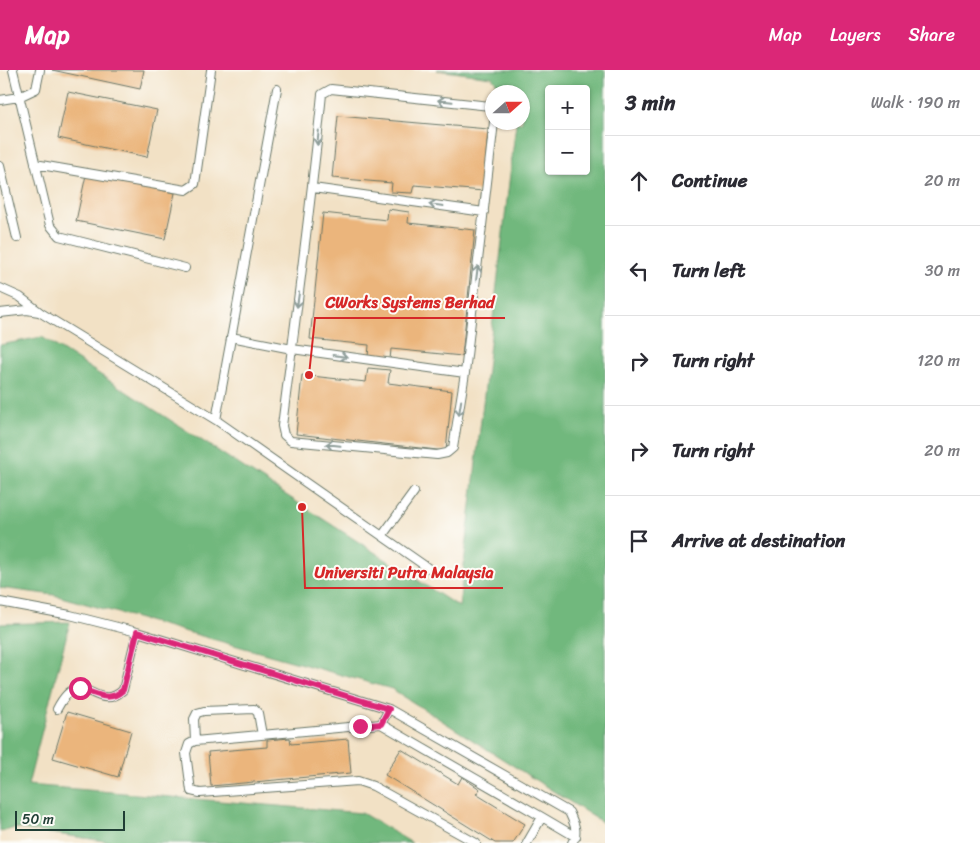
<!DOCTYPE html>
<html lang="en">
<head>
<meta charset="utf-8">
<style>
  body { margin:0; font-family:Sriracha,sans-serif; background:#f7f7f7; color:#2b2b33 }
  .controls { position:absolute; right:15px; top:15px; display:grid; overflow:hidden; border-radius:5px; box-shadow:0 1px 4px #0004 }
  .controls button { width:45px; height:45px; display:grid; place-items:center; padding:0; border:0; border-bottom:1px solid #e1e1e2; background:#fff; color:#2b2b33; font:25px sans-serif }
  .compass { position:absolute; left:485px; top:15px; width:45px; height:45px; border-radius:50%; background:#fff; box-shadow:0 1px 4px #0004; rotate:69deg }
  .scale { position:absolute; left:15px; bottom:12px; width:110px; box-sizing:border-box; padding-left:5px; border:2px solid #1f3d34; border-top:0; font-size:14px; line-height:18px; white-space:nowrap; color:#1f3d34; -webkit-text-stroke:4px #fdfcf7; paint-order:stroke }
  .stop { position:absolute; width:15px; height:15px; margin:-11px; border:4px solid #db2777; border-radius:50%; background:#fff }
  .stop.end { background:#db2777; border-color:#fff; box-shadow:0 1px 5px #0008 }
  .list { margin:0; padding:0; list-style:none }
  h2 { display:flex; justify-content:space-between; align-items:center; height:65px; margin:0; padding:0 20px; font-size:21px }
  h2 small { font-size:16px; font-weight:400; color:#7c7c81 }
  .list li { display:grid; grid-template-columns:32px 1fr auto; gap:15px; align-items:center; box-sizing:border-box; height:90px; padding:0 20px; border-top:1px solid #e1e1e2 }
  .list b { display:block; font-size:19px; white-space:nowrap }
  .list em { font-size:16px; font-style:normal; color:#7c7c81 }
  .icon { flex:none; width:28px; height:28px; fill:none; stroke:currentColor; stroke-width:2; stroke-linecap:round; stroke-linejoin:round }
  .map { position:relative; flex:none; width:605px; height:773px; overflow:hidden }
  header { display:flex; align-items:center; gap:30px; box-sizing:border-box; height:70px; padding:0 25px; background:#db2777; color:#fff }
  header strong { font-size:24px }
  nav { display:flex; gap:28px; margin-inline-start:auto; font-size:18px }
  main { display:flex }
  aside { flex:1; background:#fff }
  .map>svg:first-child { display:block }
</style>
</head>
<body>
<header>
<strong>Map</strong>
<nav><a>Map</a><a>Layers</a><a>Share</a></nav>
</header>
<main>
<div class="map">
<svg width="605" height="773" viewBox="0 0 605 773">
  <rect width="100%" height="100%" fill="#fdfcf7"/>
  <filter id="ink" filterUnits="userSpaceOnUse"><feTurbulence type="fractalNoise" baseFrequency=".02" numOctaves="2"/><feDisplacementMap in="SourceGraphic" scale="10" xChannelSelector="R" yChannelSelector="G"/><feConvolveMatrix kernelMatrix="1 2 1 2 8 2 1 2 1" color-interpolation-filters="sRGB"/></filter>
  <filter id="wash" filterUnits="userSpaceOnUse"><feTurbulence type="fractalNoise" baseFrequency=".0096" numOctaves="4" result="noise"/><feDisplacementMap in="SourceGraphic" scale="20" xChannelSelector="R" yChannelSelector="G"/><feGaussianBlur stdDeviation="1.12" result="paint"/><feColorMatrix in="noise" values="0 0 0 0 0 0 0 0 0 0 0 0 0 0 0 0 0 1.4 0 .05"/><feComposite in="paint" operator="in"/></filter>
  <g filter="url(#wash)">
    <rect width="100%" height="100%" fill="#f2e1c5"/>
    <path fill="#71b87d" stroke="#487a58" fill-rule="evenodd" d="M437 0H605V754L392 619 54 525 0 518V275L42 267 459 537 516 53 522 52V22H503L492 7ZM549 19H586V101H549Z
      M70 552 28 715 362 743 412 773H118L15 758 0 762V554Z"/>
    <g id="blocks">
      <path fill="#ebb57b" d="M52 0H144L140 19Z
        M68 22 157 40 147 87 58 68Z
        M338 46 488 59 483 121 414 115 412 123 391 122 392 113 332 108Z
        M86 105 175 123 165 169 76 151Z
        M388 139 409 142 408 153 475 160 462 286 391 279 390 290 368 287 369 275 310 269 323 143 387 150Z
        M368 298 390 300 388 313 452 321 446 381 296 364 302 305 366 312Z
        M67 642 131 661 118 707 53 688Z
        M290 668 291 674 348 669 351 703 211 716 208 682 267 677V670Z
        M401 679 458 714 462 707 480 719 476 724 525 754 513 773H495L385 705Z"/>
    </g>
  </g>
  <g filter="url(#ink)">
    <use href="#blocks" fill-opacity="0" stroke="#697667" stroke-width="1"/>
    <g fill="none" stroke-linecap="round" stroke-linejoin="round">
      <g stroke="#697667" stroke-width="10">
        <path id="service" d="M13 0 50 155 59 166 185 198
          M0 30 19 27 36 19 40 0
          M35 94 186 120 195 114 211 0
          M0 96 17 168
          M313 118 484 142
          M0 218 20 227 41 243 216 350 428 498
          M0 243 27 240 39 242
          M231 267 292 279 465 303 453 378 447 383 437 385 291 371 284 365 282 356C296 245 311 135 322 24L331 19 490 36 492 39
          M465 303 494 52
          M216 350 277 19
          M382 466 414 422
          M0 532 70 545 137 562 389 639 569 742C574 753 579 762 572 773
          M57 639C82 591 95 646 123 620L137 562
          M389 639 381 654 195 671 189 674 186 683 191 721 200 723 358 711 373 716 476 773
          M381 654 542 747
          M195 671 194 649 197 643 204 641 254 639 258 643 262 665
          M527 773 542 747 576 767"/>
      </g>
      <use href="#service" stroke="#fff" stroke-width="8"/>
    </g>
    <defs><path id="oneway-shaft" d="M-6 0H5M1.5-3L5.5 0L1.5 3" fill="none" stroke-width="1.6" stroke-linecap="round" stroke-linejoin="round" transform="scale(1.25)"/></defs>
    <g stroke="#8f9e9a">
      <use href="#oneway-shaft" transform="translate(445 31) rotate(-174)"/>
      <use href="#oneway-shaft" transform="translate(318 68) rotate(96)"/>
      <use href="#oneway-shaft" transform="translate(436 135) rotate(-172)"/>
      <use href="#oneway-shaft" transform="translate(477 203) rotate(-83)"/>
      <use href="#oneway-shaft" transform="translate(298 230) rotate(98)"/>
      <use href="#oneway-shaft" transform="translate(340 286) rotate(8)"/>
      <use href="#oneway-shaft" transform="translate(460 338) rotate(99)"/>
      <use href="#oneway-shaft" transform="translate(333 375) rotate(-174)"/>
    </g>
  </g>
  <g fill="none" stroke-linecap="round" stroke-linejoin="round" filter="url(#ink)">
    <path stroke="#db2777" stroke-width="6" d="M80 618C96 624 109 633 123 620L137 562 389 639 381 654 360 656"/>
  </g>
  <path fill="none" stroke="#d62828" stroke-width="2" d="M309 305L315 248H505M302 437L305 518H503"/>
  <g fill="#d62828" stroke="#fdfcf7" stroke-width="2">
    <circle cx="309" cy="305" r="5"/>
    <circle cx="302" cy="437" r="5"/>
  </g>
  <g font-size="16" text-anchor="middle" font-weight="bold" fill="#d62828" stroke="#fdfcf7" stroke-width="4" stroke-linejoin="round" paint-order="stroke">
    <text x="410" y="238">CWorks Systems Berhad</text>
    <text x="404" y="508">Universiti Putra Malaysia</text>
  </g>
</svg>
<div class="controls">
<button>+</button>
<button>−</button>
</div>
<svg class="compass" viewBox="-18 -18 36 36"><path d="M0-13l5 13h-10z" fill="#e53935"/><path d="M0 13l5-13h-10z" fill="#7c7c81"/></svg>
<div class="scale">50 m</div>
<div class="stop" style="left:80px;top:618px"></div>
<div class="stop end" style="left:360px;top:656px"></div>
</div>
<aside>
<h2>3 min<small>Walk · 190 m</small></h2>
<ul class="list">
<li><svg class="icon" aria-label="ahead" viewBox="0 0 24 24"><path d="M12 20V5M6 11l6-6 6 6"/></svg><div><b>Continue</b></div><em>20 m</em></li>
<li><svg class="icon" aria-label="left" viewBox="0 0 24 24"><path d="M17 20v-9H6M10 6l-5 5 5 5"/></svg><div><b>Turn left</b></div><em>30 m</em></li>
<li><svg class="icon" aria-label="right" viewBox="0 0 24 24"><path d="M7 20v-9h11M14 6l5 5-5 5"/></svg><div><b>Turn right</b></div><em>120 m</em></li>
<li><svg class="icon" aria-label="right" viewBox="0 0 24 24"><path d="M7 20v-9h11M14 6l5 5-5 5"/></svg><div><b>Turn right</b></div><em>20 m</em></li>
<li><svg class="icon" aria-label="arrive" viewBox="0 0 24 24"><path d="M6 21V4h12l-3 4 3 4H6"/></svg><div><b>Arrive at destination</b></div></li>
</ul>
</aside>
</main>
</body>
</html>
